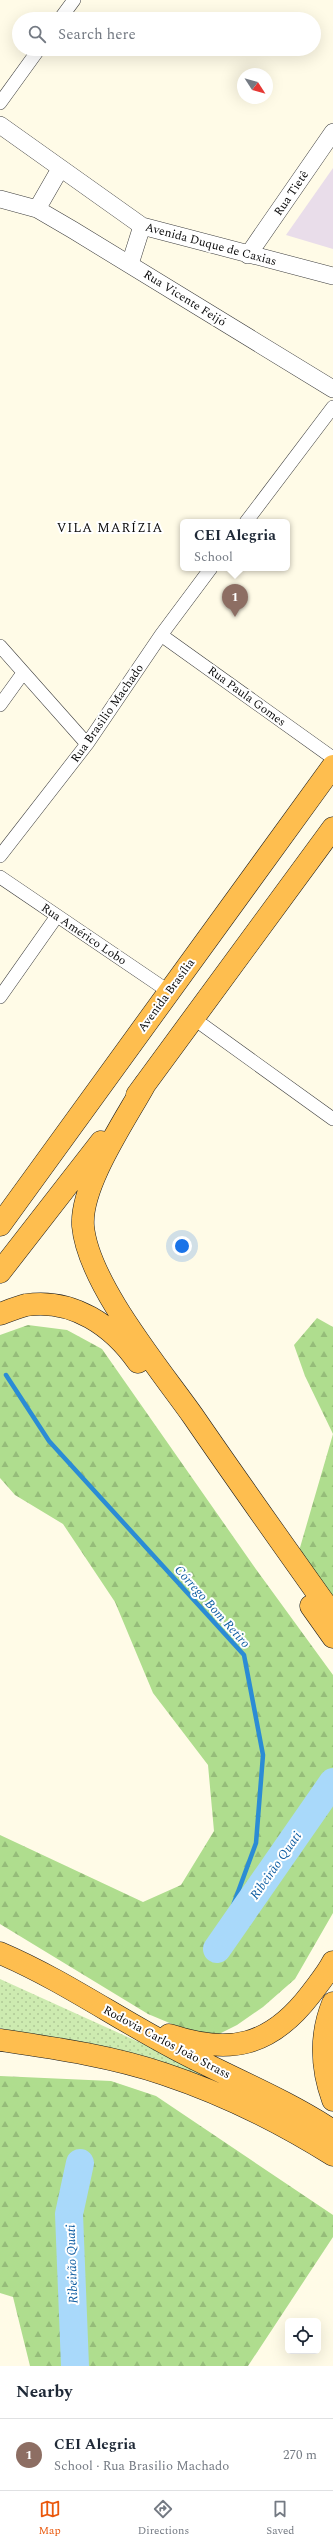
<!DOCTYPE html>
<html lang="en">
<head>
<meta charset="utf-8">
<style>
  body { margin:0; font-family:Spectral,serif; background:#f6f6f7; color:#1f2937 }
  .controls { position:absolute; right:12px; bottom:12px; display:grid; overflow:hidden; border-radius:6px; box-shadow:0 4px 16px #0002 }
  .controls button { width:36px; height:36px; display:grid; place-items:center; padding:0; border:0; border-bottom:1px solid #e0e1e3; background:#fff; color:#1f2937; font:20px sans-serif }
  .compass { position:absolute; left:237px; top:68px; width:36px; height:36px; border-radius:50%; background:#fff; box-shadow:0 4px 16px #0002; rotate:126deg }
  .you { position:absolute; left:182px; top:1246px; width:14px; height:14px; margin:-10px; border:3px solid #fff; border-radius:50%; background:#1a73e8; box-shadow:0 0 0 6px #1a73e833 }
  .badge { display:grid; place-items:center; width:26px; height:26px; border-radius:50%; background:#ea580c; color:#fff; font-size:13px; font-weight:700 }
  .pin { position:absolute; translate:-50% -33px; filter:drop-shadow(0 1px 2px #0008) }
  .pin::after { content:''; position:absolute; top:21px; width:14px; height:12px; background:inherit; clip-path:polygon(0 0,100% 0,50% 100%) }
  .popup { position:absolute; left:180px; top:519px; width:110px; height:52px; box-sizing:border-box; display:grid; place-content:center; border-radius:6px; background:#fff; filter:drop-shadow(0 1px 3px #0005); font-size:13px; white-space:nowrap; color:#747a83 }
  .popup b { font-size:15px; color:#1f2937 }
  .popup::after { content:''; position:absolute; left:50%; top:100%; margin-left:-8px; border:8px solid transparent; border-top-color:#fff }
  .list { margin:0; padding:0; list-style:none }
  h2 { display:flex; justify-content:space-between; align-items:center; height:52px; margin:0; padding:0 16px; font-size:17px }
  h2 small { font-size:13px; font-weight:400; color:#747a83 }
  .list li { display:grid; grid-template-columns:26px 1fr auto; gap:12px; align-items:center; box-sizing:border-box; height:72px; padding:0 16px; border-top:1px solid #e0e1e3 }
  .list b { display:block; font-size:15px; white-space:nowrap }
  .list p { margin:0; font-size:13px; white-space:nowrap; color:#747a83 }
  .list em { font-size:13px; font-style:normal; color:#747a83 }
  .icon { flex:none; width:22px; height:22px; fill:none; stroke:currentColor; stroke-width:2; stroke-linecap:round; stroke-linejoin:round }
  .map { position:relative; flex:none; width:333px; height:2366px; overflow:hidden }
  .search { position:absolute; background:#fff; box-shadow:0 4px 16px #0002; left:12px; right:12px; top:12px; height:44px; display:flex; align-items:center; gap:10px; box-sizing:border-box; padding:0 14px; border-radius:22px; color:#747a83; font-size:15px }
  .sheet { height:124px; background:#fff }
  nav { display:flex; justify-content:space-around; align-items:center; box-sizing:border-box; height:56px; border-top:1px solid #e0e1e3; background:#fff; font-size:11px; color:#747a83 }
  nav a { display:grid; justify-items:center; gap:2px }
  nav .on { color:#ea580c }
  .map>svg:first-child { display:block }
</style>
</head>
<body>
<div class="map">
<svg width="333" height="2366" viewBox="0 0 333 2366">
  <defs>
    <pattern id="green-dots" width="8" height="8" patternUnits="userSpaceOnUse"><rect width="8" height="8" fill="#cdebb0"/><path d="M2 2h.1M6 6h.1" fill="none" stroke="#afc896" stroke-width="1.8" stroke-linecap="round"/></pattern>
    <pattern id="forest-firs" width="22" height="20" patternUnits="userSpaceOnUse"><rect width="22" height="20" fill="#afdd8e"/><path d="M5 1l3.5 6h-7zM16 11l3.5 6h-7z" fill="#95bc79"/></pattern>
  </defs>
  <rect width="100%" height="100%" fill="#fffbe7"/>
  <path fill="#e9ddea" d="M333 168V249L286 235Z"/>
  <path fill="url(#green-dots)" d="M0 1979 207 2073 203 2082 103 2052 0 2028Z"/>
  <path fill="url(#forest-firs)" d="M317 1318 333 1327V1602L299 1551 333 1434 305 1376 294 1345Z
    M28 1325 67 1330 102 1349 253 1565 333 1675V1913L295 1979 263 2007 237 2025 215 2036 196 2034 148 2014 0 1924V1835L143 1902 181 1885 214 1831 208 1765 153 1693 115 1602 63 1524 15 1495 0 1478V1335Z
    M0 2076 111 2081 156 2096 333 2215V2237L248 2366H30L13 2297 0 2293Z"/>
  <g fill="none" stroke-linecap="round" stroke-linejoin="round">
    <path stroke="#2b8cd5" stroke-width="4.5" d="M6 1375 49 1441 244 1655 263 1755 256 1843 217 1949"/>
    <path stroke="#a9d9fa" stroke-width="28" d="M217 1949 333 1782
      M75 2366 69 2214 80 2163"/>
    <g stroke="#3d3d3d" stroke-width="14">
      <path id="minor" d="M60 19 74 0
        M0 103 39 49
        M246 522 333 407
        M161 635 333 758
        M0 646 87 744
        M0 705 23 673
        M0 856 87 744 161 635 211 568
        M0 877 168 991
        M0 997 57 916
        M193 1018 333 1119"/>
    </g>
    <g stroke="#3d3d3d" stroke-width="18">
      <path id="tertiary" d="M0 125 142 226 333 276
        M0 199 37 209 73 230 333 389
        M37 209 60 169
        M248 255 333 132
        M130 264 142 226"/>
    </g>
    <g stroke="#1b1b1b" stroke-width="23">
      <path id="trunk" d="M145 1084C126 1119 80 1185 83 1226 88 1283 159 1368 193 1416 239 1483 286 1549 333 1615
        M137 1095 333 828
        M0 1225 333 766
        M0 1272 101 1142
        M0 1314C8 1311 18 1307 26 1305 73 1298 113 1326 138 1362
        M311 1606 333 1637
        M0 1953C61 1979 115 2017 174 2048 226 2076 283 2098 333 2131
        M333 2003C320 2035 321 2067 333 2100
        M169 2035C229 2055 270 2047 310 1995 318 1984 327 1974 333 1962
        M0 2040C54 2048 111 2056 164 2074 224 2094 279 2121 333 2155"/>
    </g>
    <use href="#minor" stroke="#fff" stroke-width="13"/>
    <use href="#tertiary" stroke="#fff" stroke-width="17"/>
    <use href="#trunk" stroke="#febe4f" stroke-width="22"/>
  </g>
  <g text-anchor="middle" stroke-width="4" stroke-linejoin="round" paint-order="stroke">
    <g font-size="12" fill="#0a0a0a" stroke="#fff">
      <text transform="translate(291 193) rotate(-56)" y="4">Rua Tietê</text>
      <text transform="translate(211 244) rotate(15)" y="4">Avenida Duque de Caxias</text>
      <text transform="translate(185 298) rotate(32)" y="4">Rua Vicente Feijó</text>
      <text transform="translate(247 696) rotate(36)" y="4">Rua Paula Gomes</text>
      <text transform="translate(107 713) rotate(-55)" y="4">Rua Brasilio Machado</text>
      <text transform="translate(84 934) rotate(34)" y="4">Rua Américo Lobo</text>
      <text transform="translate(166 995) rotate(-54)" y="4">Avenida Brasília</text>
      <text transform="translate(167 2042) rotate(28)" y="4">Rodovia Carlos João Strass</text>
    </g>
    <g font-size="13" letter-spacing="1" fill="#0a0a0a" stroke="#fff">
      <text x="110" y="532">VILA MARÍZIA</text>
    </g>
    <g font-size="13" font-style="italic" fill="#0e5da2" stroke="#fff">
      <text transform="translate(213 1606) rotate(48)" y="5">Córrego Bom Retiro</text>
      <text transform="translate(275 1865) rotate(-55)" y="5">Ribeirão Quati</text>
      <text transform="translate(71 2264) rotate(-92)" y="5">Ribeirão Quati</text>
    </g>
  </g>
</svg>
<div class="controls">
<button><svg class="icon" aria-label="locate" viewBox="0 0 24 24"><circle cx="12" cy="12" r="6"/><path d="M12 2v4M12 18v4M2 12h4M18 12h4"/></svg></button>
</div>
<svg class="compass" viewBox="-18 -18 36 36"><path d="M0-13l5 13h-10z" fill="#e53935"/><path d="M0 13l5-13h-10z" fill="#747a83"/></svg>
<div class="you"></div>
<div class="pin badge" style="left:235px;top:617px;background:#8d6e63">1</div>
<div class="popup"><b>CEI Alegria</b>School</div>
<div class="search"><svg class="icon" aria-label="search" viewBox="0 0 24 24"><circle cx="10" cy="10" r="6"/><path d="M15 15l6 6"/></svg>Search here</div>
</div>
<section class="sheet">
<h2>Nearby<small></small></h2>
<ul class="list">
<li><span class="badge" style="background:#8d6e63">1</span><div><b>CEI Alegria</b><p>School · Rua Brasilio Machado</p></div><em>270 m</em></li>
</ul>
</section>
<nav>
<a class="on"><svg class="icon" aria-label="map" viewBox="0 0 24 24"><path d="M3 6l6-2 6 2 6-2v14l-6 2-6-2-6 2zM9 4v14M15 6v14"/></svg>Map</a>
<a><svg class="icon" aria-label="directions" viewBox="0 0 24 24"><path d="M12 3l9 9-9 9-9-9zM9 14v-3h6M13 9l2 2-2 2"/></svg>Directions</a>
<a><svg class="icon" aria-label="saved" viewBox="0 0 24 24"><path d="M7 4h10v16l-5-4-5 4z"/></svg>Saved</a>
</nav>
</body>
</html>
